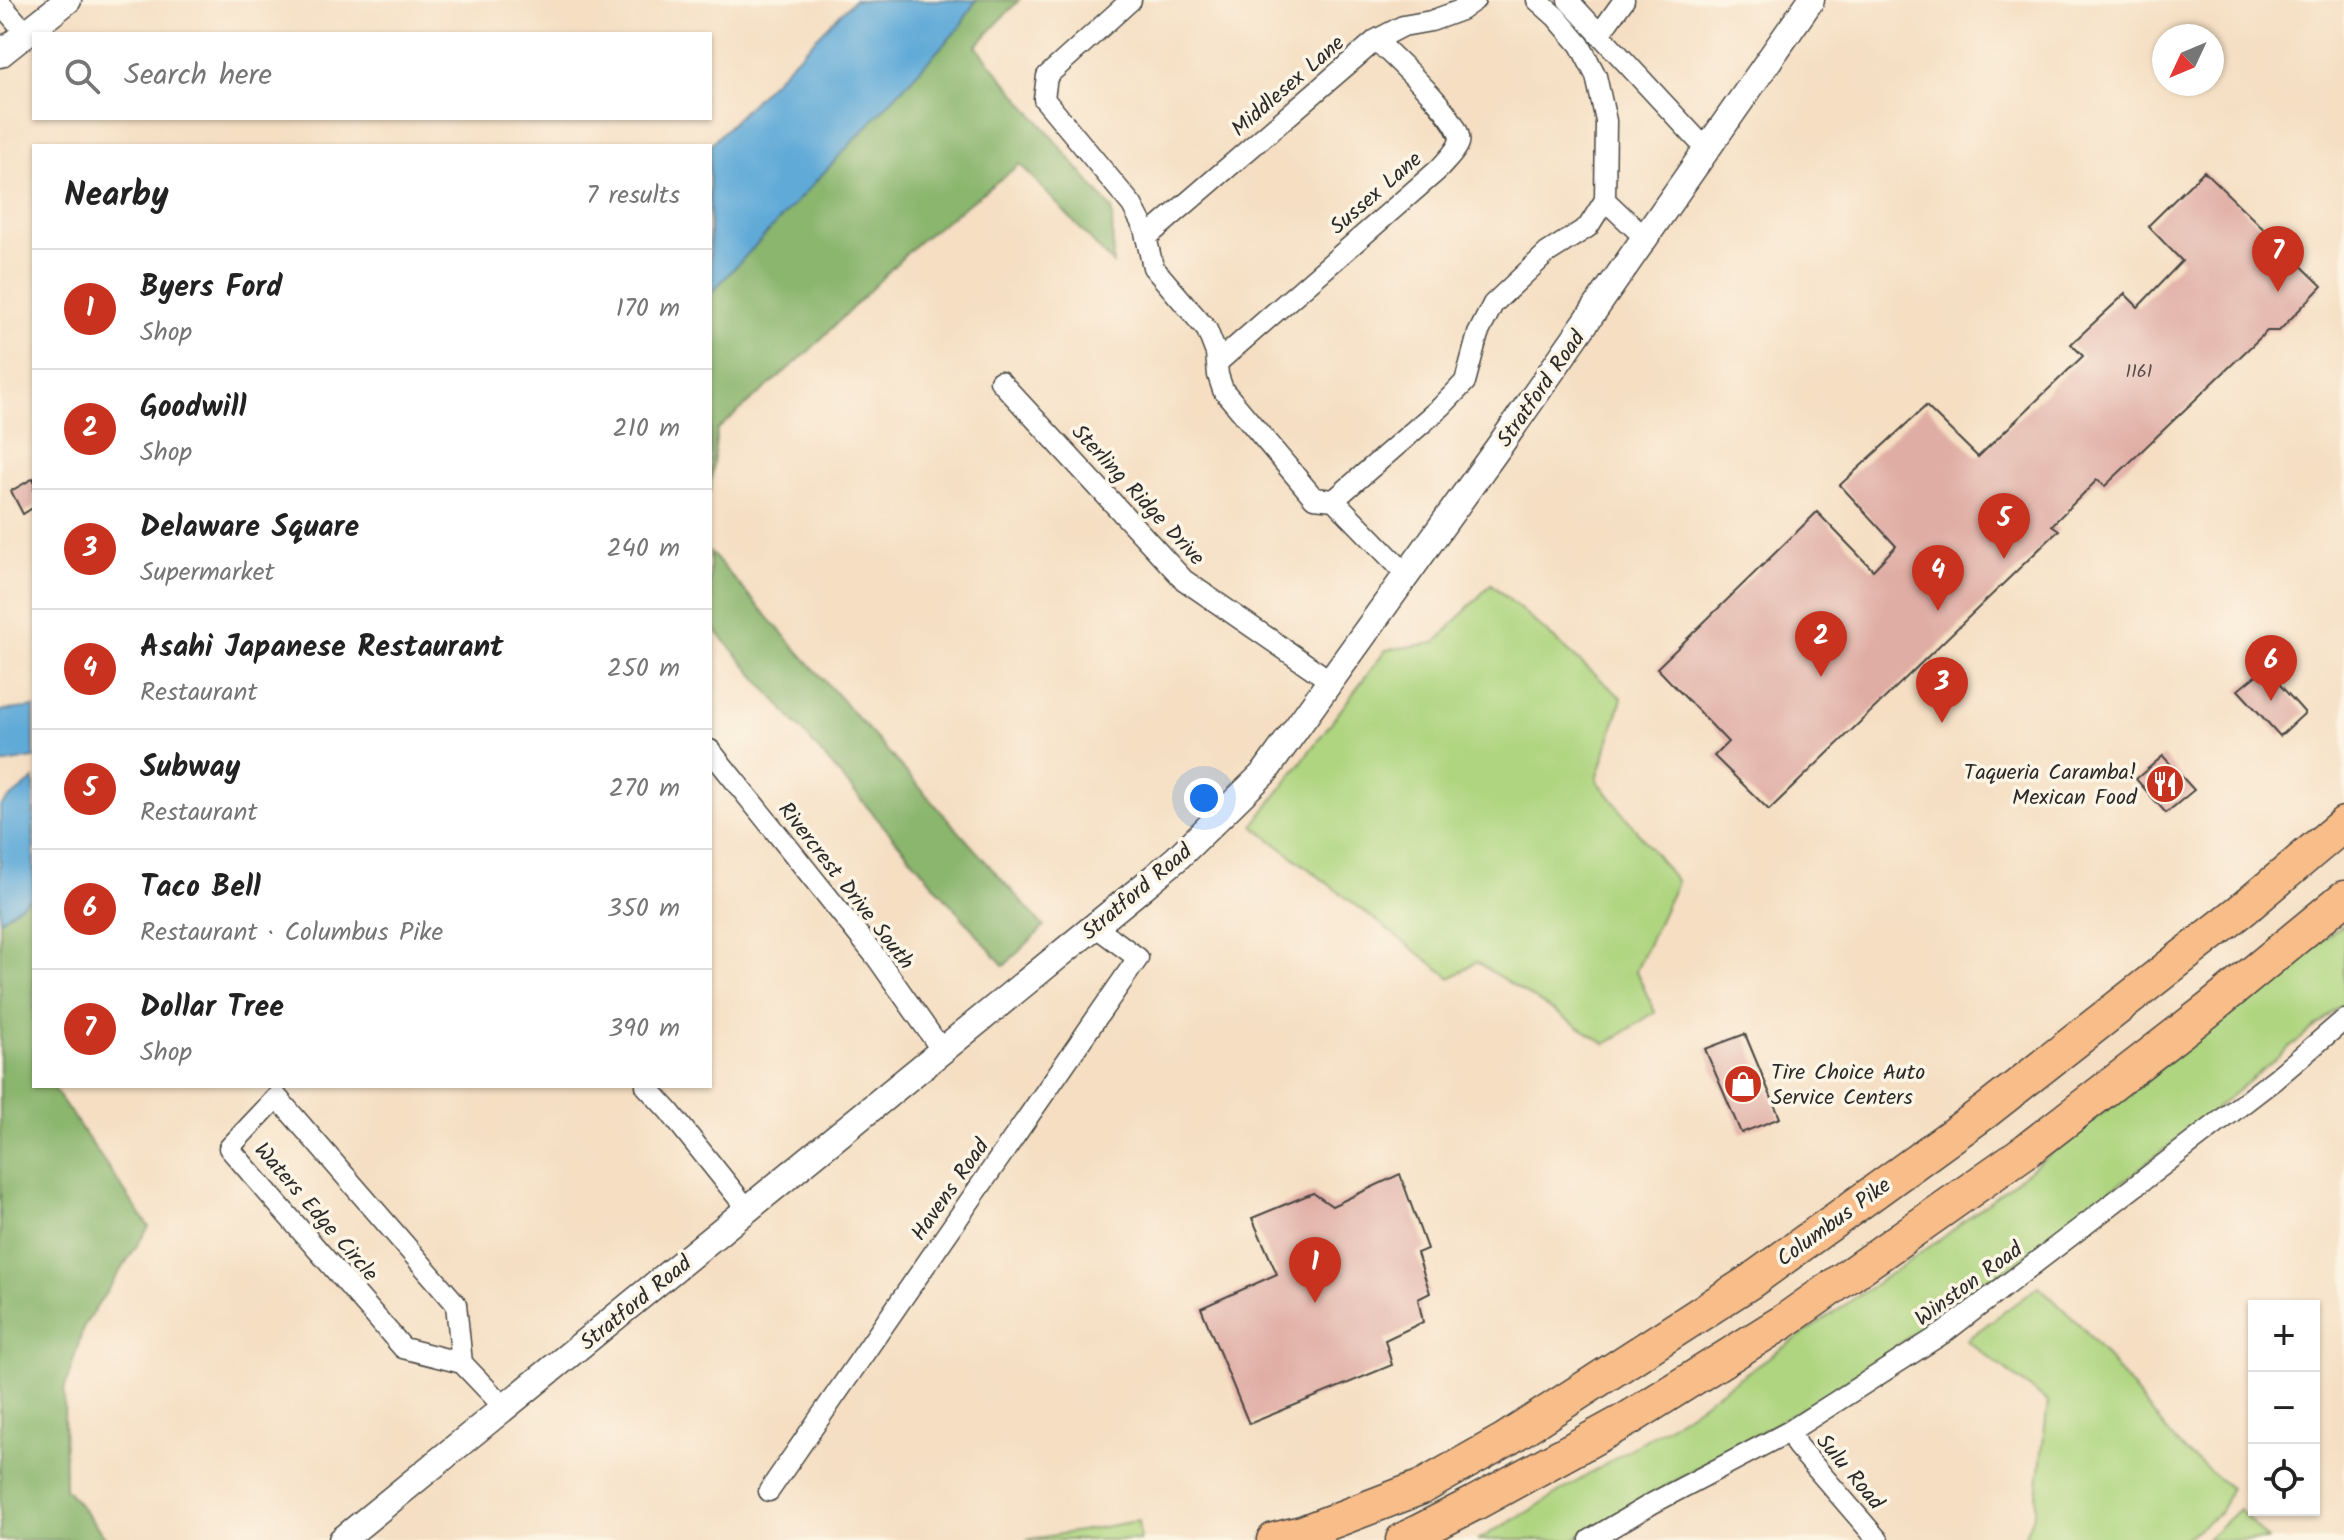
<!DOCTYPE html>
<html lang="en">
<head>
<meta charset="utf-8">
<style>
  body { margin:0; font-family:Kalam,sans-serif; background:#f6f6f6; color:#222 }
  .controls { position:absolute; right:24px; bottom:24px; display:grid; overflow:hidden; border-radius:0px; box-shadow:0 2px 6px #0004 }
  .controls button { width:72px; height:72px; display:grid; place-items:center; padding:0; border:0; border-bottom:2px solid #e0e0e0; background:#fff; color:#222; font:40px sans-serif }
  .compass { position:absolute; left:2152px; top:24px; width:72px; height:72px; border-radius:50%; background:#fff; box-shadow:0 2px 6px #0004; rotate:226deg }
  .you { position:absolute; left:1204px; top:798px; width:28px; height:28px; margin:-20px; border:6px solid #fff; border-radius:50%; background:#1a73e8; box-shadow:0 0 0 12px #1a73e833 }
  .badge { display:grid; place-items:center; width:52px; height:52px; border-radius:50%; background:#c8321e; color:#fff; font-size:26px; font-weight:700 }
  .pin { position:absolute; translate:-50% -66px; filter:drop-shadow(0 2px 4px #0008) }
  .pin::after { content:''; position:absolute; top:42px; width:28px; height:24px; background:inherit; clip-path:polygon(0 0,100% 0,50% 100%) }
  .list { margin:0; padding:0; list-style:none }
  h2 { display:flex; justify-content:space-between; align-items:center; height:104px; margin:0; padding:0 32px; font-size:34px }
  h2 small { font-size:26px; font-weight:400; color:#767676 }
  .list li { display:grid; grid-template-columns:52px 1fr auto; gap:24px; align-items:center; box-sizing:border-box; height:120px; padding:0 32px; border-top:2px solid #e0e0e0 }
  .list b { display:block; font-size:30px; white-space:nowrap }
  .list p { margin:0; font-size:26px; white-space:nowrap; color:#767676 }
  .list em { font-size:26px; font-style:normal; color:#767676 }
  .icon { flex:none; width:44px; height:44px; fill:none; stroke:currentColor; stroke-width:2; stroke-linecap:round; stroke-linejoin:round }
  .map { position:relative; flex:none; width:2344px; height:1540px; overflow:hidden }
  .search { position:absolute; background:#fff; box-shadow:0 2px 6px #0004; left:32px; top:32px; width:680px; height:88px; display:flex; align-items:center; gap:20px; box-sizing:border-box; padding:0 28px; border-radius:0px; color:#767676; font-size:30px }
  .panel { position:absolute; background:#fff; box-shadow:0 2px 6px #0004; left:32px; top:144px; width:680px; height:944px; border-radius:0px }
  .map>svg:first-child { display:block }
</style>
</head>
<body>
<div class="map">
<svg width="2344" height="1540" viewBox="0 0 2344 1540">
  <rect width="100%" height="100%" fill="#fcf5e5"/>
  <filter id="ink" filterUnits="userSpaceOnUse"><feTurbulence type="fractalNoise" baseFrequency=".0125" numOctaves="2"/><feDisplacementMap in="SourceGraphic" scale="16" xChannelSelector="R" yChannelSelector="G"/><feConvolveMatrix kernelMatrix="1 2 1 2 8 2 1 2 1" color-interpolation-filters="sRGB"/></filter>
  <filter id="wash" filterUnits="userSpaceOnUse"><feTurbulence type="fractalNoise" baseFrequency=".006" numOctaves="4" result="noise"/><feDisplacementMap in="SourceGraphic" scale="32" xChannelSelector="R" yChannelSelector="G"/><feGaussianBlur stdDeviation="1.8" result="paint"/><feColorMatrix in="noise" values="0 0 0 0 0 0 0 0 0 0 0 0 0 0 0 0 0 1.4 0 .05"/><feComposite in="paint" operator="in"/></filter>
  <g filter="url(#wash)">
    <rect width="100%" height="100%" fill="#f5dec2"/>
    <path fill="#afd580" stroke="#6d8056" stroke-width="2" d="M1491 584 1622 698 1597 780 1677 882 1636 971 1655 1012 1606 1044 1476 962 1451 978 1253 826 1386 650 1435 643Z
      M2344 924V1003L2190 1130 2015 1264 1827 1394 1572 1540H1477L1516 1519 1681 1418 1945 1236Z
      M2039 1286 2084 1329 2179 1446 2230 1488 2221 1512 2182 1540H2023L2035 1510 2048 1402 1966 1340Z
      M2239 1509 2268 1540H2206Z
      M1138 1521 1140 1540H1026Z"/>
    <path fill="#8bb66e" stroke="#5b704c" stroke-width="2" d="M976 0H1019L976 46 1112 209 1113 264 1020 164 917 243 809 351 717 430 710 492V294L959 28Z
      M710 552 1044 927 1004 966 710 624Z
      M34 895V1086H52L149 1227 84 1326 64 1391 65 1488 108 1540H0V920Z"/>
    <path fill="#60aad8" stroke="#466a82" stroke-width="2" d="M854 0H976L959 28 710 294 709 146Z
      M34 707V758L0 764V711Z
      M34 779V895L0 920V806Z"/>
    <g id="blocks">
      <path fill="#e0ada4" d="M2204 171 2322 286 2279 331H2267L2105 486 2097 480 2052 525 2059 530 1769 810 1714 756 1728 742 1657 668 1817 512 1873 570 1896 546 1840 485 1926 406 1978 457 2083 356 2071 344 2125 294 2138 307 2182 261 2148 226Z
        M34 478V507L23 514 11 491Z
        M2265 668 2305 713 2280 736 2238 690Z
        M2163 756 2194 790 2166 813 2136 779Z
        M1745 1034 1780 1118 1741 1133 1705 1049Z
        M1400 1174 1427 1249 1417 1253 1430 1293 1418 1299 1423 1322 1385 1340 1392 1365 1249 1424 1201 1308 1277 1274 1252 1218 1313 1193 1332 1206Z"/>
    </g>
  </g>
  <g filter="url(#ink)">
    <use href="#blocks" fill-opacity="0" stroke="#494642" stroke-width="2"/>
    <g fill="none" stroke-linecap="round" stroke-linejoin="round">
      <g stroke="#494642" stroke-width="23">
        <path id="minor" d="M1131 0 1047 76 1044 99 1132 205 1144 228 1153 267 1207 330 1216 353 1218 375 1223 390 1314 498 1334 500 1407 575
          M1568 0 1706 149
          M0 3 26 33
          M1599 35 1624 0
          M1605 200 1644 237
          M1146 238 1376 40 1403 26 1431 21 1461 10 1475 0
          M1217 363 1439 169C1445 162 1456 152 1459 143 1466 122 1392 56 1376 40
          M1000 381 1184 580 1332 682
          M1334 500 1441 407 1465 382 1478 334 1493 304 1547 253 1588 227 1605 200 1606 121 1596 76 1580 45 1556 17 1537 0
          M710 750 877 958 943 1052
          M646 1086 669 1111 748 1210
          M462 1363 403 1348 229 1148 277 1097 456 1304 462 1363 504 1407
          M1790 1431 1797 1446 1878 1540
          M769 1491 1138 958 1095 926
          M1590 1540 1653 1503 1790 1431 1945 1332 2275 1079 2344 1020"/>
      </g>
      <g stroke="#494642" stroke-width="29">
        <path id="tertiary" d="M0 54 68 0
          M342 1540 1139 890 1176 859 1265 772 1500 445 1811 0"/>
      </g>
      <g stroke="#494642" stroke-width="37">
        <path id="trunk" d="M1274 1540 1302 1533 1422 1487 1505 1440 1751 1281 1986 1111 2242 910 2344 824
          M1403 1540 1475 1503 1628 1419 1783 1322 2027 1150 2207 1011 2344 898"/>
      </g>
      <use href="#minor" stroke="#fff" stroke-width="20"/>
      <use href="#tertiary" stroke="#fff" stroke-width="26"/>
      <use href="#trunk" stroke="#f8bd89" stroke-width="34"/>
    </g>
  </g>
  <defs>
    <g id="restaurant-disc" transform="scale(2)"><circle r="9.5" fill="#c8321e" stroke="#fcf5e5"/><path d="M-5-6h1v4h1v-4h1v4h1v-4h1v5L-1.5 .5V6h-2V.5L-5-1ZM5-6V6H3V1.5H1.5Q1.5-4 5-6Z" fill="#fff"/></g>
    <g id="shop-disc" transform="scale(2)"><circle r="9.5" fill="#c8321e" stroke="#fcf5e5"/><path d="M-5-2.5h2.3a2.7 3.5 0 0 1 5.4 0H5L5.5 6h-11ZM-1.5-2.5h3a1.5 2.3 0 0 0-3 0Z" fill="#fff"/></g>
  </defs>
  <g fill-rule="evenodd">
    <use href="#restaurant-disc" x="2165" y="784"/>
    <use href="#shop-disc" x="1743" y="1084"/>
  </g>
  <g text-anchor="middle" stroke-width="7" stroke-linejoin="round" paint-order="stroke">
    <g font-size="18" fill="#584c49">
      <text x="2139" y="377">1161</text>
    </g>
    <g font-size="22" fill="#2b2b2b" stroke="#fcf5e5">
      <text transform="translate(1287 85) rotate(-41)" y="8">Middlesex Lane</text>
      <text transform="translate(1375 192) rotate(-41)" y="8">Sussex Lane</text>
      <text transform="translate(1540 388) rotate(-55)" y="8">Stratford Road</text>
      <text transform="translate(1139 494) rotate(47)" y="8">Sterling Ridge Drive</text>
      <text transform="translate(847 885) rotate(52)" y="8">Rivercrest Drive South</text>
      <text transform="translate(1136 891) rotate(-40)" y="8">Stratford Road</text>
      <text transform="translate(949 1189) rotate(-55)" y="8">Havens Road</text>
      <text transform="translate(317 1211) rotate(49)" y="8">Waters Edge Circle</text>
      <text transform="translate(1833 1221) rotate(-36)" y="8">Columbus Pike</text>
      <text transform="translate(1968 1283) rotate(-36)" y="8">Winston Road</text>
      <text transform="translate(635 1302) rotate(-39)" y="8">Stratford Road</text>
      <text transform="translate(1851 1471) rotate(50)" y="8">Sulu Road</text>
    </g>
    <g font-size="22" fill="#2b2b2b" stroke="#fcf5e5" text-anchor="end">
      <text x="2137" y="779">Taqueria Caramba!<tspan x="2137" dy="25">Mexican Food</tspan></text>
      <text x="1771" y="1079" text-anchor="start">Tire Choice Auto<tspan x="1771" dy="25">Service Centers</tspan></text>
    </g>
  </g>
</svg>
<div class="controls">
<button>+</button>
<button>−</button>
<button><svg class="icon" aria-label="locate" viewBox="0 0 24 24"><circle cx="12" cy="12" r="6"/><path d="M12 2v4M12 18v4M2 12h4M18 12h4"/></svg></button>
</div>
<svg class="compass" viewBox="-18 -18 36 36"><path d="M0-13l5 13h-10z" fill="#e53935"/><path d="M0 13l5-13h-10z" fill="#767676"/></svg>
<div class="you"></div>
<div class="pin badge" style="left:1315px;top:1303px">1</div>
<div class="pin badge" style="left:1821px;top:677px">2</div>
<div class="pin badge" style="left:1942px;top:723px">3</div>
<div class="pin badge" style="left:1938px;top:611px">4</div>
<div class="pin badge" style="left:2004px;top:559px">5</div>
<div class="pin badge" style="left:2271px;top:701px">6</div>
<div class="pin badge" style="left:2278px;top:292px">7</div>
<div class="search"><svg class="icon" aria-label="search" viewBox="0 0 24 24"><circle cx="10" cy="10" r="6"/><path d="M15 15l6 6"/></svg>Search here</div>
<section class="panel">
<h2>Nearby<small>7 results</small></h2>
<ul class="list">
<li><span class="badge">1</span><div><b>Byers Ford</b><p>Shop</p></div><em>170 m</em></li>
<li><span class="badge">2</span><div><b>Goodwill</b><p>Shop</p></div><em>210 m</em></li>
<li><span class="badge">3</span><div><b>Delaware Square</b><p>Supermarket</p></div><em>240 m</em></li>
<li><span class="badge">4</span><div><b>Asahi Japanese Restaurant</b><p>Restaurant</p></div><em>250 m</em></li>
<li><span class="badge">5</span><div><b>Subway</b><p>Restaurant</p></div><em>270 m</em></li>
<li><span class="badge">6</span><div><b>Taco Bell</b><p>Restaurant · Columbus Pike</p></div><em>350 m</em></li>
<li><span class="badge">7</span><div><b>Dollar Tree</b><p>Shop</p></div><em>390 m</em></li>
</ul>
</section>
</div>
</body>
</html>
